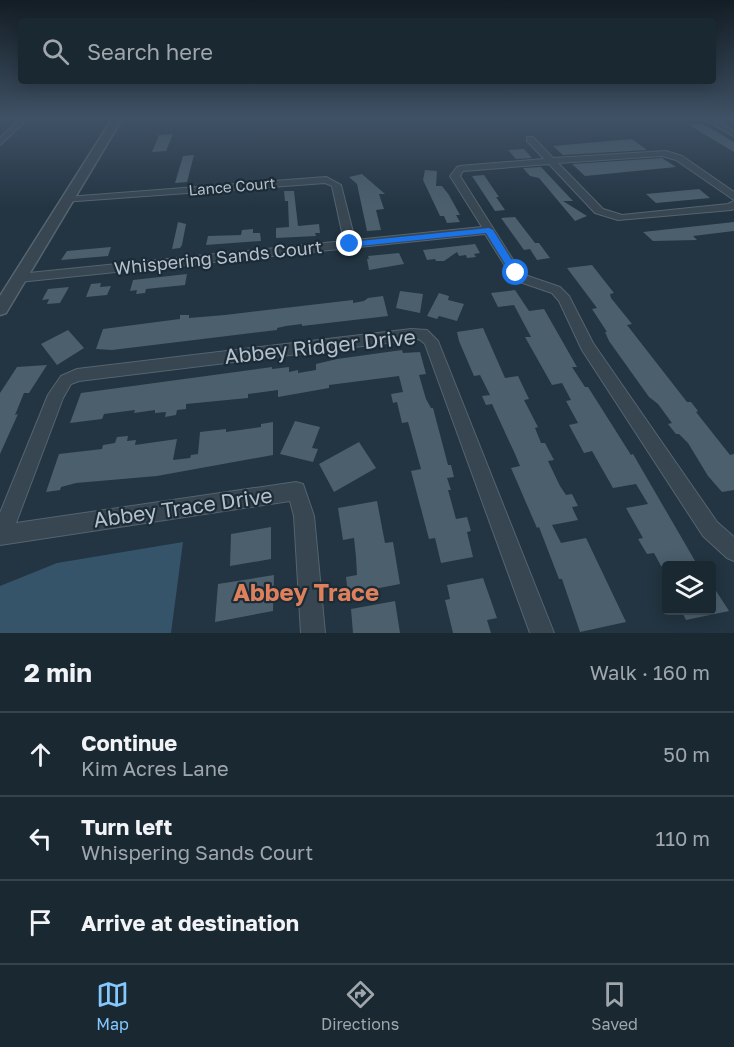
<!DOCTYPE html>
<html lang="en">
<head>
<meta charset="utf-8">
<style>
  body { margin:0; font-family:"Golos Text",sans-serif; background:#27343e; color:#f1f3f6 }
  .controls { position:absolute; right:18px; bottom:18px; display:grid; overflow:hidden; border-radius:6px; box-shadow:0 3px 15px #0003 }
  .controls button { width:54px; height:54px; display:grid; place-items:center; padding:0; border:0; border-bottom:2px solid #38444d; background:#1a2832; color:#f1f3f6; font:30px sans-serif }
  .stop { position:absolute; width:18px; height:18px; margin:-14px; border:4px solid #1a73e8; border-radius:50%; background:#fff }
  .stop.end { background:#1a73e8; border-color:#fff; box-shadow:0 2px 6px #0008 }
  .list { margin:0; padding:0; list-style:none }
  h2 { display:flex; justify-content:space-between; align-items:center; height:78px; margin:0; padding:0 24px; font-size:26px }
  h2 small { font-size:20px; font-weight:400; color:#9fa6ac }
  .list li { display:grid; grid-template-columns:39px 1fr auto; gap:18px; align-items:center; box-sizing:border-box; height:84px; padding:0 24px; border-top:2px solid #38444d }
  .list b { display:block; font-size:22px; white-space:nowrap }
  .list p { margin:0; font-size:20px; white-space:nowrap; color:#9fa6ac }
  .list em { font-size:20px; font-style:normal; color:#9fa6ac }
  .icon { flex:none; width:33px; height:33px; fill:none; stroke:currentColor; stroke-width:2; stroke-linecap:round; stroke-linejoin:round }
  .map { position:relative; flex:none; width:734px; height:633px; overflow:hidden }
  .search { position:absolute; background:#1a2832; box-shadow:0 3px 15px #0003; left:18px; right:18px; top:18px; height:66px; display:flex; align-items:center; gap:15px; box-sizing:border-box; padding:0 21px; border-radius:6px; color:#9fa6ac; font-size:22px }
  .sheet { height:330px; background:#1a2832 }
  nav { display:flex; justify-content:space-around; align-items:center; box-sizing:border-box; height:84px; border-top:2px solid #38444d; background:#1a2832; font-size:16px; color:#9fa6ac }
  nav a { display:grid; justify-items:center; gap:3px }
  nav .on { color:#85c7ff }
  .map>svg:first-child { display:block }
</style>
</head>
<body>
<div class="map">
<svg width="734" height="633" viewBox="0 0 734 633">
  <rect width="100%" height="100%" fill="#233542"/>
  <path fill="#35546a" d="M183 542 171 633H0V586L57 563Z"/>
  <path fill="#4b5f6d" d="M703 124 734 142V152L689 125Z
    M173 134 166 151 152 152 159 135Z
    M632 139 647 150 563 155 553 146Z
    M524 149 532 158 516 159 508 150Z
    M194 155 187 182 175 183 183 156Z
    M662 158 676 167 585 176 572 164Z
    M541 167 573 201H563L587 216 575 221 539 178 530 176 523 168Z
    M425 170 437 171 436 186H442L449 195 460 215H456L460 222 447 223 444 216H440L423 180Z
    M362 174 385 194H379L384 209 376 210 381 230 367 231 357 184 349 177Z
    M484 175 499 197H496L505 210 495 211 472 176Z
    M699 189 710 198 656 203 646 194Z
    M284 191H294L298 226 319 224 320 233H315L316 236 276 238V228L289 227 288 201H285Z
    M515 217 535 243H539L550 258 537 260 530 249 524 250 501 218Z
    M178 222 186 224 182 245 180 248 172 249Z
    M734 222V231L693 236 697 240 653 241 643 232Z
    M253 229V233H260L261 241 206 245 208 236 241 235 242 230Z
    M475 244 480 253 474 254 476 257 467 258 466 255 459 256 457 252 444 261H436L435 259 427 260 423 250Z
    M111 247 108 256 61 260 67 251Z
    M399 253 404 264 369 270 367 259H369L368 256Z
    M592 265 614 293 610 294 611 298 632 324 627 325 687 402H691L698 411 696 412 730 455 734 454V490L722 492 708 476 688 443 679 434H676L668 424 672 423 658 404 649 397 609 341 605 332H607L592 309 597 308 567 268Z
    M187 274 185 285 146 289 145 293 136 294 137 290 130 291 133 280Z
    M101 283 100 287 111 286 107 295 86 297 91 284Z
    M69 287 60 303 47 304 49 299 42 300 48 289Z
    M515 290 529 311 544 309 577 367H572L585 387H588L631 455 633 454 698 566H661L654 553 647 554 638 539 643 538 626 508 648 504 636 484 613 488 592 451 584 453 569 425 578 423 566 401 571 400 562 383 552 385 525 337H531L514 305 498 307 491 293Z
    M400 291 423 294 420 313 396 308Z
    M439 293 449 296 448 300 464 304 457 321 439 316 437 319 427 316Z
    M383 296 388 316 302 326V324L286 326 277 328V330L112 350 96 349 103 329 172 320 180 319V315H189V318L225 315 353 300V303L364 301 368 298Z
    M483 328 505 378 518 376 529 399 524 400 538 427 535 428 541 443H545L554 460 548 461 560 486 566 495 572 494 578 506 572 507 578 520 552 525 561 543 586 538 626 622 580 632 562 579H559L539 527 537 528 511 468 520 466 515 454 492 404 486 405 482 396 490 395 480 375 474 376 459 341 457 332Z
    M68 330 84 348 57 365 41 344Z
    M402 350 403 353 420 352 426 374 419 375 426 399 431 408H433L448 465H451L454 477 447 478 451 490H448L456 519 467 517 471 531 467 532 473 557 441 563 435 538 429 539 411 471 421 469 408 422 402 423 397 402 393 403 391 394 403 392 399 376 329 385V388L278 397V390L248 394V398L186 404V409L177 410 176 415 165 417 166 412 155 413V410L134 413 135 410 104 414 102 419 70 423 81 393 272 367V369L289 367V372L298 370V373L316 370V364L337 359Z
    M47 365 29 393H24L15 415 18 414 0 454V393L17 367Z
    M295 421 320 427 312 448 318 449 313 462 280 454Z
    M273 422V455L157 476 76 483 61 487 60 490 46 492 59 454 102 449 103 445 115 443 117 437 128 436 127 441 136 440 135 445 177 439 173 460 190 458 191 455 198 454 200 432 226 429V432L261 427V424Z
    M359 442 376 468 334 492 319 464Z
    M377 501 385 543 393 542 400 584 348 594 346 577 357 575 356 557 354 538 343 540 338 508Z
    M271 527V559L230 566 231 534Z
    M274 575 273 611 215 622 218 584Z
    M483 578 497 618 487 620 491 633H453L445 600 450 599 447 585Z
    M711 583 729 611 686 620 681 610H711Z
    M395 601 400 633H353L351 609Z"/>
  <g fill="none" stroke-linecap="round" stroke-linejoin="round">
    <g stroke="#55646f" stroke-width="2">
      <path id="minor" d="M20 119H28L0 145V138Z
        M703 119H713L734 131V136Z
        M527 137H533L553 158 666 151 682 156 734 192V200L676 160 662 156 558 163 603 209 622 215 728 204 734 201V209L731 210 618 220 595 213 549 164 463 171 460 176 522 274 560 287 569 296 593 343 717 522 734 537V561L727 558 703 536 582 350 559 301 552 293 514 280 485 234 19 282 13 278 19 274 344 241 332 186 325 183 63 202V198L67 197 326 177 341 185 355 240 482 227 450 176 457 167 460 166 544 159 527 141Z
        M411 329 427 330 438 341 554 633H530L425 344 419 339 79 381 71 384 63 398 16 523 296 482 303 484 314 516 325 633H301L294 516 290 501 0 545V513L48 395 61 376 77 369Z"/>
    </g>
    <g stroke="#55646f" stroke-width="3">
      <path id="tertiary" d="M112 119H122L6 313 0 315V296Z"/>
    </g>
    <use href="#minor" fill="#374651" fill-rule="evenodd"/>
    <use href="#tertiary" fill="#374651" fill-rule="evenodd"/>
  </g>
  <linearGradient id="sky" x2="0" y2="1"><stop stop-color="#131d24"/><stop offset="0.57" stop-color="#3f5165"/><stop offset="1" stop-color="#3f5165" stop-opacity="0"/></linearGradient>
  <rect width="734" height="208" fill="url(#sky)"/>
  <path fill="#1a73e8" d="M489 228 493 230 520 273 519 275H512L486 233 350 247 346 244 350 242Z"/>
  <g text-anchor="middle" stroke-width="4.5" stroke-linejoin="round" paint-order="stroke">
    <g font-size="15" fill="#b4c1cc" stroke="#1c2b36">
      <text transform="translate(232 187) rotate(-5)" y="5">Lance Court</text>
    </g>
    <g font-size="18" fill="#b4c1cc" stroke="#1c2b36">
      <text transform="translate(218 258) rotate(-6)" y="6">Whispering Sands Court</text>
    </g>
    <g font-size="21" fill="#b4c1cc" stroke="#1c2b36">
      <text transform="translate(320 347) rotate(-6)" y="7">Abbey Ridger Drive</text>
      <text transform="translate(183 508) rotate(-8)" y="7">Abbey Trace Drive</text>
    </g>
    <g font-size="24" font-weight="bold" fill="#de805c" stroke="#1c2b36">
      <text x="306" y="601">Abbey Trace</text>
    </g>
  </g>
</svg>
<div class="controls">
<button><svg class="icon" aria-label="layers" viewBox="0 0 24 24"><path d="M12 4l9 5-9 5-9-5zM3 14l9 5 9-5"/></svg></button>
</div>
<div class="stop" style="left:516px;top:273px"></div>
<div class="stop end" style="left:350px;top:244px"></div>
<div class="search"><svg class="icon" aria-label="search" viewBox="0 0 24 24"><circle cx="10" cy="10" r="6"/><path d="M15 15l6 6"/></svg>Search here</div>
</div>
<section class="sheet">
<h2>2 min<small>Walk · 160 m</small></h2>
<ul class="list">
<li><svg class="icon" aria-label="ahead" viewBox="0 0 24 24"><path d="M12 20V5M6 11l6-6 6 6"/></svg><div><b>Continue</b><p>Kim Acres Lane</p></div><em>50 m</em></li>
<li><svg class="icon" aria-label="left" viewBox="0 0 24 24"><path d="M17 20v-9H6M10 6l-5 5 5 5"/></svg><div><b>Turn left</b><p>Whispering Sands Court</p></div><em>110 m</em></li>
<li><svg class="icon" aria-label="arrive" viewBox="0 0 24 24"><path d="M6 21V4h12l-3 4 3 4H6"/></svg><div><b>Arrive at destination</b></div></li>
</ul>
</section>
<nav>
<a class="on"><svg class="icon" aria-label="map" viewBox="0 0 24 24"><path d="M3 6l6-2 6 2 6-2v14l-6 2-6-2-6 2zM9 4v14M15 6v14"/></svg>Map</a>
<a><svg class="icon" aria-label="directions" viewBox="0 0 24 24"><path d="M12 3l9 9-9 9-9-9zM9 14v-3h6M13 9l2 2-2 2"/></svg>Directions</a>
<a><svg class="icon" aria-label="saved" viewBox="0 0 24 24"><path d="M7 4h10v16l-5-4-5 4z"/></svg>Saved</a>
</nav>
</body>
</html>
